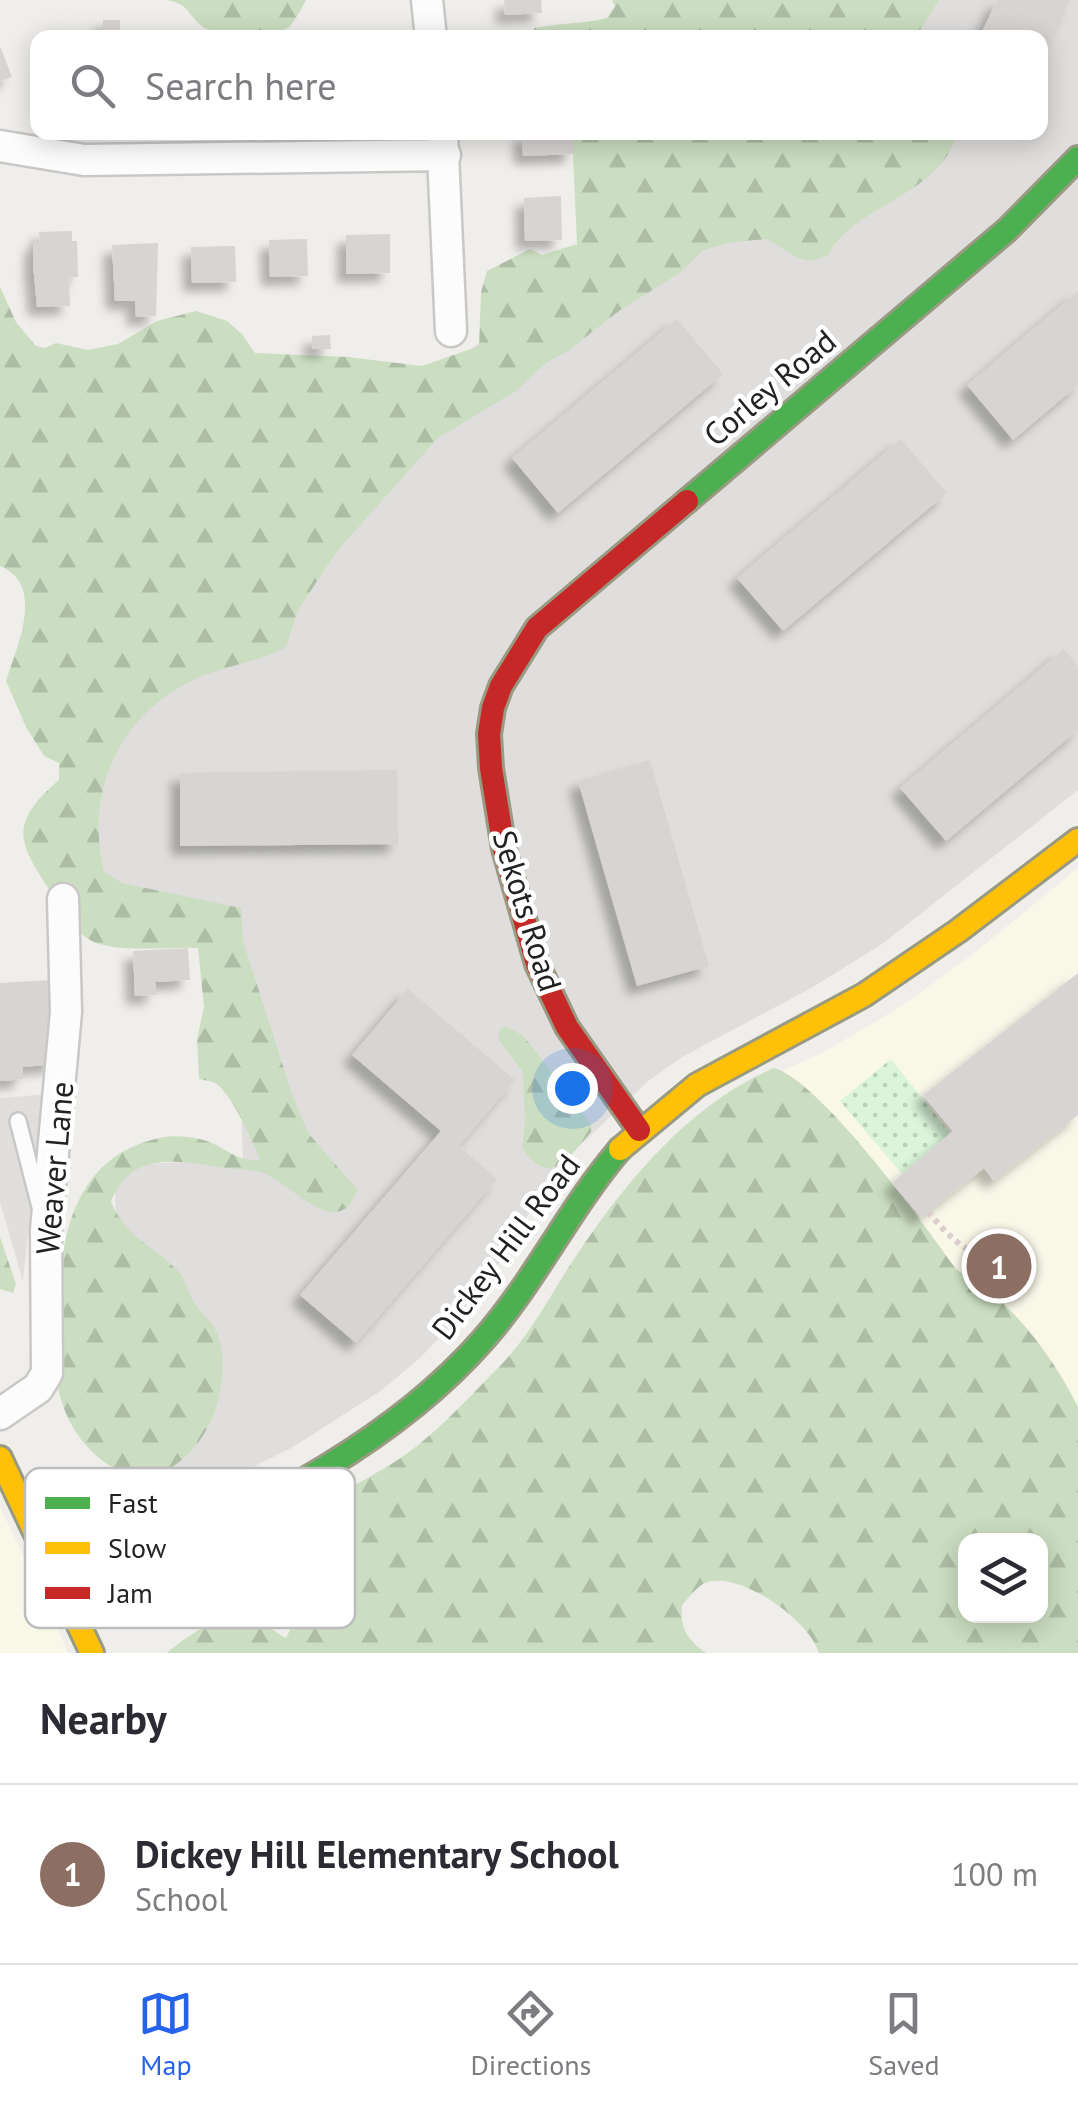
<!DOCTYPE html>
<html lang="en">
<head>
<meta charset="utf-8">
<style>
  body { margin:0; font-family:"PT Sans",sans-serif; background:#f2f2f3; color:#2b2b33 }
  .controls { position:absolute; right:30px; bottom:30px; display:grid; overflow:hidden; border-radius:20px; box-shadow:0 5px 25px #0003 }
  .controls button { width:90px; height:90px; display:grid; place-items:center; padding:0; border:0; border-bottom:2px solid #e1e1e2; background:#fff; color:#2b2b33; font:50px sans-serif }
  .you { position:absolute; left:572px; top:1088px; width:35px; height:35px; margin:-25px; border:8px solid #fff; border-radius:50%; background:#1a73e8; box-shadow:0 0 0 15px #1a73e833 }
  .badge { display:grid; place-items:center; width:65px; height:65px; border-radius:50%; background:#2563eb; color:#fff; font-size:32px; font-weight:700 }
  .pin { position:absolute; translate:-50% -50%; border:5px solid #fff; box-shadow:0 2px 10px #0006 }
  .list { margin:0; padding:0; list-style:none }
  h2 { display:flex; justify-content:space-between; align-items:center; height:130px; margin:0; padding:0 40px; font-size:42px }
  h2 small { font-size:32px; font-weight:400; color:#7c7c81 }
  .list li { display:grid; grid-template-columns:65px 1fr auto; gap:30px; align-items:center; box-sizing:border-box; height:180px; padding:0 40px; border-top:2px solid #e1e1e2 }
  .list b { display:block; font-size:38px; white-space:nowrap }
  .list p { margin:0; font-size:32px; white-space:nowrap; color:#7c7c81 }
  .list em { font-size:32px; font-style:normal; color:#7c7c81 }
  .icon { flex:none; width:55px; height:55px; fill:none; stroke:currentColor; stroke-width:2; stroke-linecap:round; stroke-linejoin:round }
  .map { position:relative; flex:none; width:1078px; height:1653px; overflow:hidden }
  .search { position:absolute; background:#fff; box-shadow:0 5px 25px #0003; left:30px; right:30px; top:30px; height:110px; display:flex; align-items:center; gap:25px; box-sizing:border-box; padding:0 35px; border-radius:20px; color:#7c7c81; font-size:38px }
  .sheet { height:310px; background:#fff }
  nav { display:flex; justify-content:space-around; align-items:center; box-sizing:border-box; height:140px; border-top:2px solid #e1e1e2; background:#fff; font-size:28px; color:#7c7c81 }
  nav a { display:grid; justify-items:center; gap:5px }
  nav .on { color:#2563eb }
  .map>svg:first-child { display:block }
</style>
</head>
<body>
<div class="map">
<svg width="1078" height="1653" viewBox="0 0 1078 1653">
  <defs>
    <pattern id="forest-firs" width="22" height="20" patternUnits="userSpaceOnUse" patternTransform="scale(2.5)"><rect width="22" height="20" fill="#cbdec1"/><path d="M5 1l3.5 6h-7zM16 11l3.5 6h-7z" fill="#aebea6"/></pattern>
    <pattern id="park-dots" width="8" height="8" patternUnits="userSpaceOnUse" patternTransform="scale(2.5)"><rect width="8" height="8" fill="#daf5da"/><path d="M2 2h.1M6 6h.1" fill="none" stroke="#bbd2bb" stroke-width="1.8" stroke-linecap="round"/></pattern>
    <filter id="shadow"><feDropShadow dx="-9" dy="9" stdDeviation="5" flood-color="#0004"/></filter>
  </defs>
  <rect width="100%" height="100%" fill="#f0eeeb"/>
  <path fill="#dfdedc" d="M906 0H1078V790L882 944 813 987 682 1057 647 1082 572 1153 543 1190 500 1262 466 1309 421 1357 382 1390 293 1447 127 1530 114 1165 243 1160 234 917 77 922 103 651 510 317 742 133 1040 132V38L861 37Z"/>
  <path fill="#f8f7e8" d="M1078 868V1452L764 1080 831 1048 903 1005 977 951Z
    M0 1507 51 1613 68 1653H0Z"/>
  <path fill="url(#forest-firs)" fill-rule="evenodd" d="M167 0H306C301 9 296 20 289 27 279 36 214 35 203 27 187 15 191 5 167 0Z
    M612 0H939L916 37H534V28C559 23 583 24 607 18L615 6Z
    M950 132 955 140C933 198 848 209 828 256L811 261 798 258 767 239 733 242 703 250 681 272 619 311 569 350 546 363 516 391 438 438 337 551 298 610 286 647C260 662 228 665 200 677 121 711 84 789 104 872L122 883 241 908 243 941 293 1097 308 1133 357 1189C340 1245 290 1183 264 1173 252 1169 237 1169 225 1168 180 1161 131 1149 111 1202 127 1239 152 1244 178 1271 187 1281 188 1295 196 1305 205 1318 216 1324 220 1342 228 1376 217 1423 193 1449 142 1508 76 1457 60 1396 54 1374 57 1350 58 1328 59 1250 66 1159 159 1138 177 1134 202 1137 218 1146 233 1154 242 1162 260 1160 253 1142 231 1092 215 1083 212 1081 203 1080 199 1079L197 1039 204 1007 198 948C169 946 115 954 90 940 74 931 65 913 55 898 21 846 4 827 59 780V763L44 756 26 727 6 681C17 646 46 585 0 566V287L16 322 36 346 45 348 56 343 88 350 118 344 157 321 196 311 227 321 242 334 255 353 348 357 422 366 479 346 481 292 487 271 530 249 542 255 577 244 572 133Z
    M505 1026 522 1035 532 1046 591 1125V1132C568 1158 551 1189 522 1148L525 1121 523 1072 498 1039 500 1030Z
    M774 1068C820 1081 922 1221 953 1265 961 1276 974 1278 984 1286 1024 1319 1055 1361 1078 1407V1653H819C810 1621 739 1569 705 1583 696 1587 688 1599 682 1605 680 1629 687 1639 706 1653H167C185 1638 228 1606 253 1616 264 1621 275 1633 286 1638L290 1630 288 1604 257 1578 212 1560C270 1525 335 1499 393 1463 433 1438 467 1399 500 1366 533 1332 552 1291 578 1253 628 1179 690 1104 774 1068ZM966 1540H1040V1616H966Z
    M0 1237 16 1284 13 1293 0 1289Z"/>
  <path fill="url(#park-dots)" d="M891 1059 951 1134 902 1174 840 1101Z"/>
  <path fill="#e0dfde" d="M1078 462V579L1000 643 942 573Z
    M451 507 530 553 412 753 333 707Z
    M832 662 885 731 794 802 882 916 835 952 711 792 732 776 714 754Z
    M456 848 483 934 339 979 311 893Z
    M50 1094 35 1162 23 1282 0 1202V1098Z
    M291 1332 341 1375 281 1443 232 1401Z"/>
  <path fill="#d7d4d2" filter="url(#shadow)" d="M504 0H541L542 13 505 15Z
    M997 0H1070L1040 62V38H979Z
    M103 20H120V31H103Z
    M0 46 12 77 0 81Z
    M522 132H573L574 154 523 156Z
    M561 196 562 240 525 241 524 198Z
    M72 231V241H77L78 277H69L70 306 37 307 33 264 34 242H40L39 232Z
    M390 234V273L346 274V235Z
    M307 239 308 276 270 277 269 240Z
    M158 243 156 316 136 317 135 301H115L112 245Z
    M235 246 236 282 192 283 191 247Z
    M1078 291V385L1013 440 967 385Z
    M677 319 723 374 558 513 512 458Z
    M330 335 331 349H312V336Z
    M901 439 947 493 783 631 737 578Z
    M1064 649 1078 666V730L946 841 900 788Z
    M650 760 709 966 637 986 578 781Z
    M397 770 398 844 180 846V773Z
    M188 948 190 980 155 982 156 995 135 996 133 951Z
    M1078 973V1115L994 1181 984 1168 921 1217 892 1183 953 1131 923 1095Z
    M51 980 56 1064 23 1067V1079L0 1081V983Z
    M408 989 515 1080 459 1146 497 1179 356 1343 300 1295 441 1131 352 1055Z"/>
  <g fill="none" stroke-linecap="round" stroke-linejoin="round">
    <g stroke="#c9c8c7" stroke-width="20">
      <path id="lane" d="M18 1121 40 1207"/>
    </g>
    <g stroke="#c9c8c7" stroke-width="35">
      <path id="street" d="M427 0 431 38
        M442 132 451 331
        M0 146 84 160 445 155
        M0 1414 38 1388 47 1373 46 1230 66 1012 63 899"/>
    </g>
    <g stroke="#999a82" stroke-width="28">
      <path id="fast" d="M687 501 1007 230 1078 158
        M68 1599C213 1526 374 1464 483 1340 535 1281 569 1209 620 1149"/>
    </g>
    <g stroke="#999a82" stroke-width="28">
      <path id="slow" d="M620 1149 697 1085 864 995 958 931 1078 840
        M0 1458 92 1653"/>
    </g>
    <g stroke="#999a82" stroke-width="28">
      <path id="jam" d="M639 1130 567 1027 537 964 504 849 491 768 489 734 493 708 501 686 537 628 687 501"/>
    </g>
    <path stroke="#dccecd" stroke-width="6" stroke-dasharray="5 5" stroke-linecap="butt" d="M928 1212C943 1229 957 1246 979 1255 1000 1265 1014 1260 1030 1279"/>
    <use href="#lane" stroke="#fdfcfc" stroke-width="15"/>
    <use href="#street" stroke="#fdfcfc" stroke-width="30"/>
    <use href="#fast" stroke="#4caf50" stroke-width="22"/>
    <use href="#slow" stroke="#ffc107" stroke-width="22"/>
    <use href="#jam" stroke="#c62828" stroke-width="22"/>
  </g>
  <g text-anchor="middle" stroke-width="9" stroke-linejoin="round" paint-order="stroke">
    <g font-size="32" fill="#222" stroke="#fff">
      <text transform="translate(770 388) rotate(-40)" y="11">Corley Road</text>
      <text transform="translate(527 911) rotate(73)" y="11">Sekots Road</text>
      <text transform="translate(55 1168) rotate(-85)" y="11">Weaver Lane</text>
      <text transform="translate(506 1247) rotate(-53)" y="11">Dickey Hill Road</text>
    </g>
  </g>
  <rect x="25" y="1468" width="330" height="160" rx="15" fill="#fff" stroke="#bdbdbd" stroke-width="2.5"/>
  <rect x="45" y="1497" width="45" height="12" fill="#4caf50"/>
  <rect x="45" y="1542" width="45" height="12" fill="#ffc107"/>
  <rect x="45" y="1587" width="45" height="12" fill="#c62828"/>
  <g font-size="28" fill="#222">
    <text x="108" y="1513">Fast</text>
    <text x="108" y="1558">Slow</text>
    <text x="108" y="1603">Jam</text>
  </g>
</svg>
<div class="controls">
<button><svg class="icon" aria-label="layers" viewBox="0 0 24 24"><path d="M12 4l9 5-9 5-9-5zM3 14l9 5 9-5"/></svg></button>
</div>
<div class="you"></div>
<div class="pin badge" style="left:999px;top:1266px;background:#8d6e63">1</div>
<div class="search"><svg class="icon" aria-label="search" viewBox="0 0 24 24"><circle cx="10" cy="10" r="6"/><path d="M15 15l6 6"/></svg>Search here</div>
</div>
<section class="sheet">
<h2>Nearby<small></small></h2>
<ul class="list">
<li><span class="badge" style="background:#8d6e63">1</span><div><b>Dickey Hill Elementary School</b><p>School</p></div><em>100 m</em></li>
</ul>
</section>
<nav>
<a class="on"><svg class="icon" aria-label="map" viewBox="0 0 24 24"><path d="M3 6l6-2 6 2 6-2v14l-6 2-6-2-6 2zM9 4v14M15 6v14"/></svg>Map</a>
<a><svg class="icon" aria-label="directions" viewBox="0 0 24 24"><path d="M12 3l9 9-9 9-9-9zM9 14v-3h6M13 9l2 2-2 2"/></svg>Directions</a>
<a><svg class="icon" aria-label="saved" viewBox="0 0 24 24"><path d="M7 4h10v16l-5-4-5 4z"/></svg>Saved</a>
</nav>
</body>
</html>
